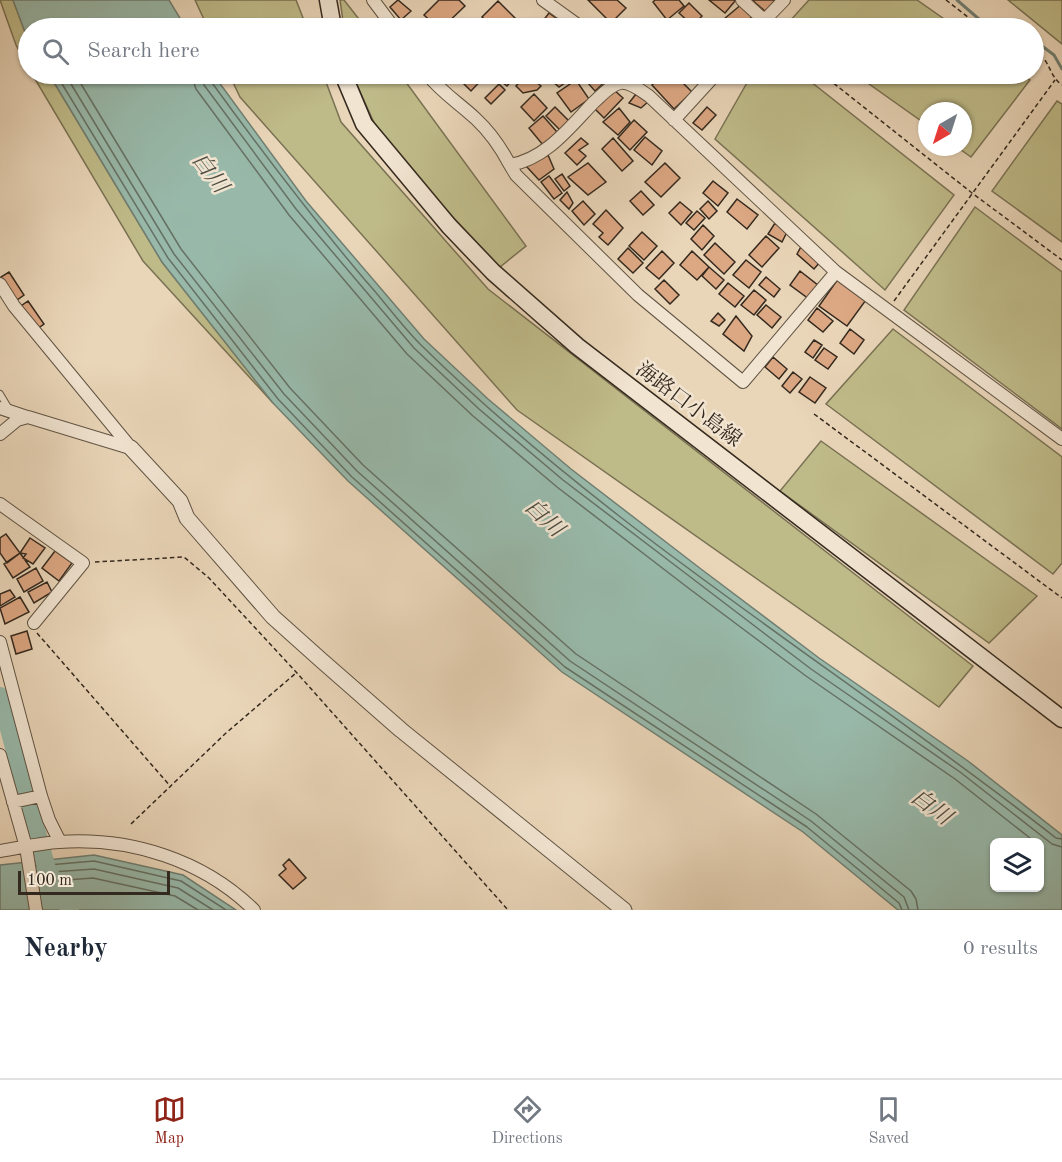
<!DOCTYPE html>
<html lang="en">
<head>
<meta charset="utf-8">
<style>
  body { margin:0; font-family:"Old Standard TT","Noto Serif JP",serif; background:#f6f6f7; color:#1f2937 }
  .controls { position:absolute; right:18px; bottom:18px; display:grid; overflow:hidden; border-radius:9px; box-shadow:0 2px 4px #0004 }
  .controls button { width:54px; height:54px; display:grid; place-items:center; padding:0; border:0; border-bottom:2px solid #e0e1e3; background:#fff; color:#1f2937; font:30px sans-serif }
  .compass { position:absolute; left:918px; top:102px; width:54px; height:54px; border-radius:50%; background:#fff; box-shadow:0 2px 4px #0004; rotate:219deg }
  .scale { position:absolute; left:18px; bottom:15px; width:152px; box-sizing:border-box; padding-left:6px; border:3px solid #34291e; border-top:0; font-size:16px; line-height:21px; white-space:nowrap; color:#34291e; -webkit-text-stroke:4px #f1e4d1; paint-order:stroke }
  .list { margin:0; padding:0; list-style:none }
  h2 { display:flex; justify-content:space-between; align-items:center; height:78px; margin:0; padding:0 24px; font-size:26px }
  h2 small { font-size:20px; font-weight:400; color:#747a83 }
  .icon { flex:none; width:33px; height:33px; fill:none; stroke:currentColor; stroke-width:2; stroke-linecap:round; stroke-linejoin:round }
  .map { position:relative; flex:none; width:1062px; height:910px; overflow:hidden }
  .search { position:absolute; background:#fff; box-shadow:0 2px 4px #0004; left:18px; right:18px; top:18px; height:66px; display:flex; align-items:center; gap:15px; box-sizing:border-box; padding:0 21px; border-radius:33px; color:#747a83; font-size:22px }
  .sheet { height:168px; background:#fff }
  nav { display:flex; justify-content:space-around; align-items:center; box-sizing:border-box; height:84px; border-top:2px solid #e0e1e3; background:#fff; font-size:16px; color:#747a83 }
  nav a { display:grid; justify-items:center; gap:3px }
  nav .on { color:#8f2418 }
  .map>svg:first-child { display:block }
</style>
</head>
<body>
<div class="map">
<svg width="1062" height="910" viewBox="0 0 1062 910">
  <rect width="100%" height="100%" fill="#e9d5b8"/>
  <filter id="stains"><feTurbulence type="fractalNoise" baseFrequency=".00333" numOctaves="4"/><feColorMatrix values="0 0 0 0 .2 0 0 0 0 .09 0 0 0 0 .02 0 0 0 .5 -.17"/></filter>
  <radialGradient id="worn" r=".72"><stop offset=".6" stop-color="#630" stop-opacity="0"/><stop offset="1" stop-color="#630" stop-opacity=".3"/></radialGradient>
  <path fill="#bfbb89" stroke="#7a7254" stroke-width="1.5" d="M0 0H13L28 40V67L16 45Z
    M195 0H296L307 28H208Z
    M340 0H344L366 28H344Z
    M809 0H917L957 28H793L787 24Z
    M1008 0H1062V44Z
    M32 74H49L162 262 273 403 143 261Z
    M229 74H323L341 122 488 289 973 666 939 707 517 410 240 97Z
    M352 74H400L526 246 500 267 435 198 376 127Z
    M752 74H801L954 195 885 290 715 139Z
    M855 74H1021L1030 80 971 157 957 147H963V111H927V125Z
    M1057 101 1062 104V242L992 191Z
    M975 207 1062 272V429L904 310Z
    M893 329 1062 457V563L1053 574 826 404Z
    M821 441 1037 596 989 643 780 491Z"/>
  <path fill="#98b9aa" stroke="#707f72" stroke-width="1.5" fill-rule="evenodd" d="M13 0H169L186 28H28V40Z
    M49 74H213L306 201 424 339 488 399 571 469 701 569 819 658 968 761 1062 835V910H898L803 832 562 672 348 481 273 403 162 262ZM1040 842V888H994V842Z
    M94 855 183 875 236 910H0V865Z"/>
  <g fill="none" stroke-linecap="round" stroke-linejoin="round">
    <path stroke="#667164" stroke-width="1.5" d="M56 74 168 258 278 399 352 477 565 667 807 827 899 903 902 910
      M65 74 174 254 284 394 357 471 570 661 811 821 904 897 909 910
      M75 74 181 249 290 388 363 465 576 654 816 814 911 891 916 899 918 910
      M191 74 196 89 289 215 407 354 473 416 557 487 687 587 806 676 955 779 1035 842
      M200 74 204 85 296 209 414 348 479 409 563 480 693 579 811 669 960 772 1052 844 1062 847
      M208 74 210 80C260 149 310 215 365 280 384 301 401 325 421 345 611 532 847 674 1056 838L1062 839
      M37 866 94 861 181 881 226 910
      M38 873 94 869 178 888 213 910
      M39 882 93 878 175 896 198 910"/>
    <path stroke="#707f72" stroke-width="3" d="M957 0 987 26 995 28
      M1034 40 1054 55 1062 69"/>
    <path stroke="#98b9aa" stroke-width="18" d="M0 696 47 869 70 910"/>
  </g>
  <path fill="#dca783" stroke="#34291e" stroke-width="1.5" d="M398 0 411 11 401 20 390 7Z
    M439 0H459L465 6 442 28H438L424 15Z
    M588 0H617L626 8 611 23Z
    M655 0H679L684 6 667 20 653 2Z
    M709 0H734L735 1 725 13Z
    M752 0H775L766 12Z
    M498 1 516 19 506 28H494L482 17Z
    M689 3 702 16 693 26 679 13Z
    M742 4 752 16 744 28 724 19Z
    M549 13 564 24 561 28H543L539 26Z
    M420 19 431 28H412Z
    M464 74H485L486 75 471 91 459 79Z
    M492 74H518L507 86Z
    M527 74 541 86 537 90 523 93 516 86Z
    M544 74H578L559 87Z
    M580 74H607L610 77 595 91Z
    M664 74H674L692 92 674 109 652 85Z
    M576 80 589 99 571 112 557 93Z
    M499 84 505 90 491 104 485 98Z
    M613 89 623 98 604 118 594 108Z
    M534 94 547 108 534 121 521 107Z
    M636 94 649 101 641 108 629 103Z
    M555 107 569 121 560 130 546 116Z
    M707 107 716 115 702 130 693 123Z
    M619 108 630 122 618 135 603 122Z
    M543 116 557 132 543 145 529 128Z
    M634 120 647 132 630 150 618 138Z
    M645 137 662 151 652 165 634 150Z
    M581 138 588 144 579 150 586 156 577 165 565 153Z
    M613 138 633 161 622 171 602 149Z
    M548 155 554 169 539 180 526 166Z
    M588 163 606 182 588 195 568 177Z
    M665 163 680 178 661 197 645 182Z
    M562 174 570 186 564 191 555 179Z
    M549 176 562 193 554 199 541 182Z
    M713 181 728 193 718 206 703 193Z
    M641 191 654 205 643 215 630 201Z
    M567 192 573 203 569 209 560 200Z
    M737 199 758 215 747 229 727 212Z
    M583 201 595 214 584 225 572 211Z
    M708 201 717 211 709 219 700 209Z
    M680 202 692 212 681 225 669 213Z
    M606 210 623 228 608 245 599 237 603 233 593 224Z
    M697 211 705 218 694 230 686 223Z
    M775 223 787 232 782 242 768 234Z
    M703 225 714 236 702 250 691 239Z
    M642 232 657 246 644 260 629 246Z
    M766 236 779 248 762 267 749 255Z
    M715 243 735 262 724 274 704 255Z
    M802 245 820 262 814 269 797 254Z
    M628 248 643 263 633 273 618 259Z
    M662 251 674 263 659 279 646 268Z
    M692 251 709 267 697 280 680 265Z
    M746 260 761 272 749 288 733 275Z
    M709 267 724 280 716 289 702 276Z
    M800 271 819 286 809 299 790 285Z
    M9 272 24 295 17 300 1 277Z
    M766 277 780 289 774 297 759 285Z
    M838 279 866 300 847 326 819 306Z
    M664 280 679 295 670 304 655 289Z
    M728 283 744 296 735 307 719 294Z
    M754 290 766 300 754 315 741 305Z
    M28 301 44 324 37 329 21 306Z
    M766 305 781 317 772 328 757 315Z
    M817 308 833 321 823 332 808 320Z
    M718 313 725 320 719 326 711 321Z
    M736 316 752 336 744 351 723 334Z
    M850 329 864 340 854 354 840 343Z
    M814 340 822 345 813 358 805 352Z
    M824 348 837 357 828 369 815 360Z
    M773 357 787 369 779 379 765 367Z
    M793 372 802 379 790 393 782 386Z
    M810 377 826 388 815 403 799 392Z
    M6 534 20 553 7 563 0 553V538Z
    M30 538 45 548 33 564 23 558 26 554 20 553Z
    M55 551 72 563 59 581 42 568Z
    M20 553 30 567 13 578 4 564Z
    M36 568 43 581 24 592 17 579Z
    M47 582 52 592 34 603 28 592Z
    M10 590 15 597 0 606V594Z
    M20 597 29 612 5 624 0 608Z
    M27 631 32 649 16 654 11 636Z
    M289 859 306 878 293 889 279 875 286 869 283 865Z"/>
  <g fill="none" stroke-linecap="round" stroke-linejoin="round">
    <g stroke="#615444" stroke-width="8">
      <path id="service" d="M0 394 9 409"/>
    </g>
    <g stroke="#615444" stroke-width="14">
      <path id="minor" d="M373 0 394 28
        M543 0 582 28
        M742 0 764 20
        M757 28 784 0
        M427 74C441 92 459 103 476 119 490 132 501 148 510 165 546 159 570 127 594 102 601 96 610 85 620 83 630 81 641 91 649 96L836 272 1062 439
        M674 120 716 74
        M510 165 516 175 638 295 743 382 836 272
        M0 284 14 306 131 448
        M0 408 27 417
        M0 434 17 420 28 417 130 448
        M0 504 83 563 34 623
        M0 642 41 796 49 820 60 842
        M0 755 26 847 36 910
        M13 802 41 796
        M0 851C20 848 40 843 59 842 131 837 203 860 254 910"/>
    </g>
    <g stroke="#615444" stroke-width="17">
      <path id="tertiary" d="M131 448 180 501 187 518 273 617 321 660 401 730 624 910"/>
    </g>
    <g stroke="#34291e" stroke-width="19">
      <path id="secondary" d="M328 0 333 28
        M343 74 364 124 449 226 493 272 577 346 1062 719"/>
    </g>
    <path stroke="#34291e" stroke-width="1.5" stroke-dasharray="4.5 3" stroke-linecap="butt" d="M946 0 982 28
      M1034 50C1051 60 1048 75 1062 85
      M822 74 972 193 1062 260
      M894 301 1055 80
      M814 414 1062 598
      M95 562 184 557 209 578 297 673 508 910
      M37 633 171 787
      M131 824 226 733 296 673"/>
    <use href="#service" stroke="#f1e4d1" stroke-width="6"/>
    <use href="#minor" stroke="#f1e4d1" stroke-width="12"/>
    <use href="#tertiary" stroke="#f1e4d1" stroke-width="15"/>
    <use href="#secondary" stroke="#f1e4d1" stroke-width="16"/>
  </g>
  <g text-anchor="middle" stroke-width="5" stroke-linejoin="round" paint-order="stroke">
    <g font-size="21" fill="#34291e" stroke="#f1e4d1">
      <text transform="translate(689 404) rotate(37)" y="7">海路口小島線</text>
    </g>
    <g font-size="22" font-style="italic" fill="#4d4d41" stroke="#f1e4d1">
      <text transform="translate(211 172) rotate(53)" y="8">白川</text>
      <text transform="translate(545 517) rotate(43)" y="8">白川</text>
      <text transform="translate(932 806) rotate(36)" y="8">白川</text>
    </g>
  </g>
  <rect width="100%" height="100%" filter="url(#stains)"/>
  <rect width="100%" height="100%" fill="url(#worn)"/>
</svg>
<div class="controls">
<button><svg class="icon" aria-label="layers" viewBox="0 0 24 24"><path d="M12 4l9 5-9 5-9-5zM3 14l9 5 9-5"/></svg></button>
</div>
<svg class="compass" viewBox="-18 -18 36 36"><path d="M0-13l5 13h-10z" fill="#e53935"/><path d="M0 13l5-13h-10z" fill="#747a83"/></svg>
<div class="scale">100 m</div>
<div class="search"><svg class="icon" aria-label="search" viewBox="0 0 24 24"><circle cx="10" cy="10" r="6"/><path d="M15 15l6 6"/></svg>Search here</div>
</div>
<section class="sheet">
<h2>Nearby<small>0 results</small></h2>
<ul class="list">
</ul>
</section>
<nav>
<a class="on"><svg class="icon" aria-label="map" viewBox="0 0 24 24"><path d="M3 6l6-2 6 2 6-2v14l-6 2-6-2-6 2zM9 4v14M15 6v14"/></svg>Map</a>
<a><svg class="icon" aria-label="directions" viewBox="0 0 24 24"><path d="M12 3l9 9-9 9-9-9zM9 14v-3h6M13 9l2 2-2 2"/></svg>Directions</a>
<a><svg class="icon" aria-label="saved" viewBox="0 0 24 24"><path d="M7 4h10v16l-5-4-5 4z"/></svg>Saved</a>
</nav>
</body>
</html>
